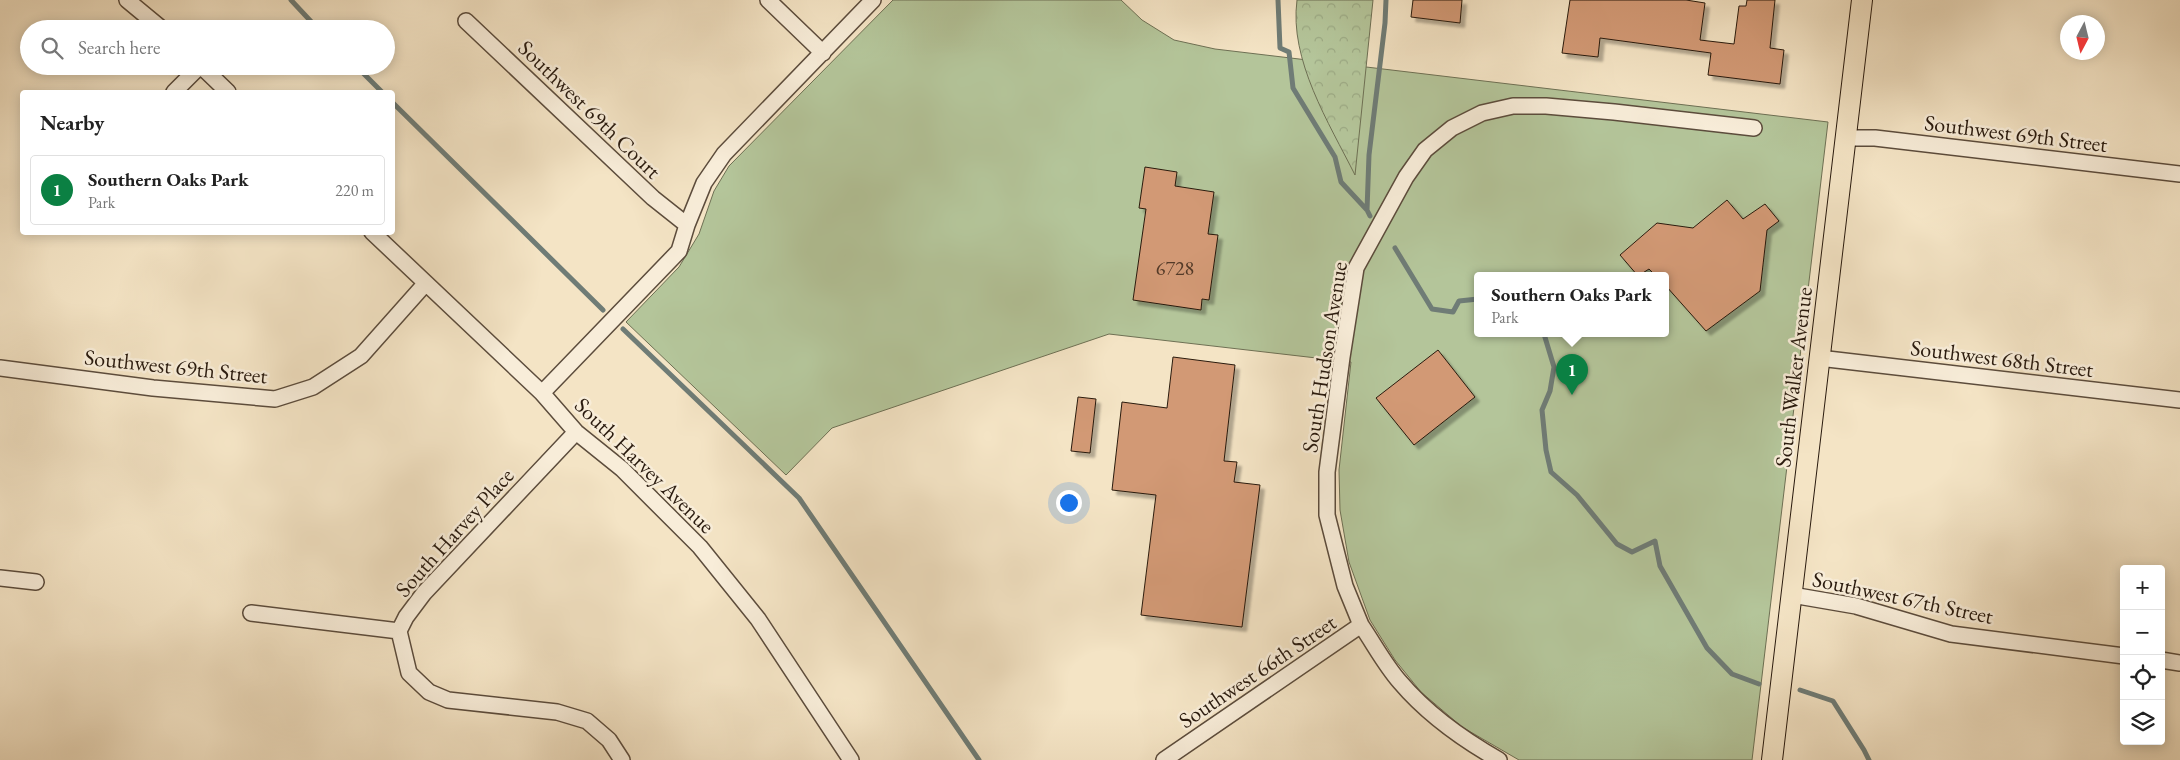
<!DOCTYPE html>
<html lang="en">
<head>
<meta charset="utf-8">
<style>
  body { margin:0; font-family:"EB Garamond",serif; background:#f6f6f6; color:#222 }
  .controls { position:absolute; right:15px; bottom:15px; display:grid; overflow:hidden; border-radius:5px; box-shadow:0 2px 12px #0003 }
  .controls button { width:45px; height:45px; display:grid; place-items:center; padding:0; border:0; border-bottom:1px solid #e0e0e0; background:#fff; color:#222; font:25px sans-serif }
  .compass { position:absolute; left:2060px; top:15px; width:45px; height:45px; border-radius:50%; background:#fff; box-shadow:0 2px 12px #0003; rotate:187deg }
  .you { position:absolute; left:1068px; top:502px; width:18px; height:18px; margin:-12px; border:4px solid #fff; border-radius:50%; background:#1a73e8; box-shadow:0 0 0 8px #1a73e833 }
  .badge { display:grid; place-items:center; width:32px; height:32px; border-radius:50%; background:#0b8043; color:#fff; font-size:16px; font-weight:700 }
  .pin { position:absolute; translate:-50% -41px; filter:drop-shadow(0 1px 2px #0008) }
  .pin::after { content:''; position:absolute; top:26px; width:18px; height:15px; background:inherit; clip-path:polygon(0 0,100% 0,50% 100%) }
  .popup { position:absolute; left:1474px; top:272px; width:195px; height:65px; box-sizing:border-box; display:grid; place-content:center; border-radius:5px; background:#fff; filter:drop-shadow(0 1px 4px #0005); font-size:16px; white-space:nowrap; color:#767676 }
  .popup b { font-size:19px; color:#222 }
  .popup::after { content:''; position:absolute; left:50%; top:100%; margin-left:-10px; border:10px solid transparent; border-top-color:#fff }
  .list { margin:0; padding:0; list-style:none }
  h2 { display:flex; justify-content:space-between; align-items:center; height:65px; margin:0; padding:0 20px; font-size:21px }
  h2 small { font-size:16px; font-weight:400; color:#767676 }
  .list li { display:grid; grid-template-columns:32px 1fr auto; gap:15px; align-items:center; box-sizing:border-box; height:70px; margin:0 10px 10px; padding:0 10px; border:1px solid #e0e0e0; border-radius:5px }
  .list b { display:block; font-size:19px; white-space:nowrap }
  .list p { margin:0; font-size:16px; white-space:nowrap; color:#767676 }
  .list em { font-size:16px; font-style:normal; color:#767676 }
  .icon { flex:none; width:28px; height:28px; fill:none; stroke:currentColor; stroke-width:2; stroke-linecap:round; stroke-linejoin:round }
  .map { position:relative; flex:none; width:2180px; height:760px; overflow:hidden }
  .search { position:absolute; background:#fff; box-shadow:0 2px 12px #0003; left:20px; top:20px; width:375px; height:55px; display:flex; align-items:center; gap:12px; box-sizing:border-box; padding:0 18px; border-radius:28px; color:#767676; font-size:19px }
  .panel { position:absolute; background:#fff; box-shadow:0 2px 12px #0003; left:20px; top:90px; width:375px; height:145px; border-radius:5px }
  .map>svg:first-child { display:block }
</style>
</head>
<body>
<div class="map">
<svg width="2180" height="760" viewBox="0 0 2180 760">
  <defs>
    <pattern id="forest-crowns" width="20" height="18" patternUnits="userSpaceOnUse" patternTransform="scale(1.25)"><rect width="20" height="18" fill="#b4c59a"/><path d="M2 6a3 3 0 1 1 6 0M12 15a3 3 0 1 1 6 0" fill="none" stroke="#9ba984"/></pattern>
    <filter id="shadow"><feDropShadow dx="4.5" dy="4.5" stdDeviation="1" flood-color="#0004"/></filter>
  </defs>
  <rect width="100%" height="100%" fill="#f4e4c5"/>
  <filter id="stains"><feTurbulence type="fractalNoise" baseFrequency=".004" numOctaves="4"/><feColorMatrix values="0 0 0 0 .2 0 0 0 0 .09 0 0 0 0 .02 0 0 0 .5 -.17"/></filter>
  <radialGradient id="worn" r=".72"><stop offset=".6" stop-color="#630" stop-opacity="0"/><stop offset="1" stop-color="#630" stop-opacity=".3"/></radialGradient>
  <path fill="#b4c59a" stroke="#6e7054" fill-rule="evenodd" d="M893 0H1121L1142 20 1174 40 1215 49 1828 122 1752 760H1519L1462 727 1421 692 1395 660 1370 620 1349 562 1340 510 1339 470 1351 362 1109 334 832 428 786 475 626 322 679 267 699 234 714 191 729 166ZM1478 276H1666V334H1478Z"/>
  <path fill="url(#forest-crowns)" stroke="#6e7054" d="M1297 0H1373L1355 175C1329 123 1289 60 1297 0Z"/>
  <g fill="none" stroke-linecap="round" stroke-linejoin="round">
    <path stroke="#6f7c76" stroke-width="5" d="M291 0 318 29
      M1278 0 1280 48 1289 52 1293 88 1335 157 1341 182 1367 210 1370 216
      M356 66 382 92
      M392 102 603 310
      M1367 210 1369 155 1385 23 1386 0
      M1395 248 1432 309 1453 312 1459 301 1478 299
      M623 329 799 498 979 760
      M1544 334 1554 367 1550 391 1542 410 1546 450 1551 472 1577 495 1617 544 1632 552 1655 541 1660 566 1707 648 1732 674 1759 684
      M1800 690 1833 701 1864 750 1869 760"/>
  </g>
  <path fill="#d29974" stroke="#291a0e" filter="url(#shadow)" d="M1413 0H1462L1460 23 1411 17Z
    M1570 0H1686L1705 3 1700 40 1734 44 1739 6H1746L1747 0H1775L1770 48 1784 50 1780 84 1708 75 1711 53 1600 38 1598 57 1562 53Z
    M1145 167 1177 172 1175 186 1214 192 1208 234 1218 235 1209 300 1202 299 1201 310 1133 300 1146 209 1139 208Z
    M1727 200 1743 219 1765 204 1779 221 1767 230 1760 291 1706 331 1666 286V276H1656L1649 269 1638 276 1620 255 1657 223 1693 228Z
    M1438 350 1475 397 1414 445 1376 398Z
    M1173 357 1235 365 1224 461 1237 462 1234 482 1260 485 1242 627 1141 615 1156 495 1112 490 1122 402 1167 408Z
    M1078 397 1096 399 1090 453 1071 451Z"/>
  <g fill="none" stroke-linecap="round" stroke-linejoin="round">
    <g stroke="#5c4c3c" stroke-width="18">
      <path id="minor" d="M127 0 162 29
        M768 0 823 53
        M466 21 653 198 687 225
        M201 66 228 92
        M174 92 200 66
        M1846 138H1875L2180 174
        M372 232 542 393 576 432 622 469 700 547 758 619 851 760
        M1819 358 2180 400
        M0 368 153 388 275 399 313 387 361 356 425 284
        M542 393 679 251 687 225 704 183 724 154 873 0
        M576 432 424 593 406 617 399 631 409 673 429 692 448 700 557 712 587 721 609 740 622 760
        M0 578 36 582
        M1792 595 1856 606 1951 634 2124 656
        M251 613 399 631
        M1361 625 1345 586 1327 515V472L1342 357 1356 268 1406 177 1425 150 1452 128 1482 113 1513 106H1546L1614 112 1754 128
        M2161 660 2180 663
        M1164 760 1361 625C1374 644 1385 665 1400 682 1428 715 1462 739 1499 760"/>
    </g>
    <g stroke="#291a0e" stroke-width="22">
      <path id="major" d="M1772 760 1862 0"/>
    </g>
    <use href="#minor" stroke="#f8edd9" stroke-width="15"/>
    <use href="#major" stroke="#f4e4c5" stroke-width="20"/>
  </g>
  <g text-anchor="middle" stroke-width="5" stroke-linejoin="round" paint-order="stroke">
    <g font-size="20" fill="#533a28">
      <text x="1175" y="275">6728</text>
    </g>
    <g font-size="22" fill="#291a0e" stroke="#f8edd9">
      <text transform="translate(590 109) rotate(44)" y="8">Southwest 69th Court</text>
      <text transform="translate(2016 133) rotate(7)" y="8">Southwest 69th Street</text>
      <text transform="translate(1324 357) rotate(-81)" y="8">South Hudson Avenue</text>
      <text transform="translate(2002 358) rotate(7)" y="8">Southwest 68th Street</text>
      <text transform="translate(176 366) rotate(6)" y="8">Southwest 69th Street</text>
      <text transform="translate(1793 377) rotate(-83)" y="8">South Walker Avenue</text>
      <text transform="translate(645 465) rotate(44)" y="8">South Harvey Avenue</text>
      <text transform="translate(454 532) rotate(-48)" y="8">South Harvey Place</text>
      <text transform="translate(1903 597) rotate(12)" y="8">Southwest 67th Street</text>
      <text transform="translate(1257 671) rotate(-34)" y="8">Southwest 66th Street</text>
    </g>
  </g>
  <rect width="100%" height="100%" filter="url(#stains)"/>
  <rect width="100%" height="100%" fill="url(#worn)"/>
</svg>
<div class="controls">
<button>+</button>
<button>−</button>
<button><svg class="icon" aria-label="locate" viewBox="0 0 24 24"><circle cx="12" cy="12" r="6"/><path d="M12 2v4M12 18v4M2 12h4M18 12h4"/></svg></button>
<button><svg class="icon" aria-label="layers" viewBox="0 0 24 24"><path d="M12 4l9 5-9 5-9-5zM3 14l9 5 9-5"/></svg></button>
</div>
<svg class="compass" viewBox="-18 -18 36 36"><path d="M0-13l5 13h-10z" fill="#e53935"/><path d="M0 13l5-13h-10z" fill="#767676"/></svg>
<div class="you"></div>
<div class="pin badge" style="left:1572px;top:395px">1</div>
<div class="popup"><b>Southern Oaks Park</b>Park</div>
<div class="search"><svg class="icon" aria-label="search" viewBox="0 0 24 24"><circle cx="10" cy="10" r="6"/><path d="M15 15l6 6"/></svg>Search here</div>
<section class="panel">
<h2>Nearby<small></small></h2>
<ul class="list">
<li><span class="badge">1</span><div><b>Southern Oaks Park</b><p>Park</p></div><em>220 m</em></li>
</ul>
</section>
</div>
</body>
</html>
